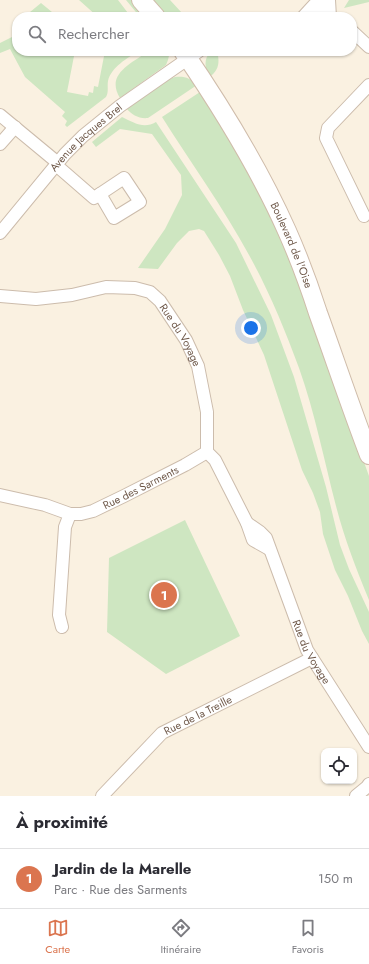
<!DOCTYPE html>
<html lang="fr">
<head>
<meta charset="utf-8">
<style>
  body { margin:0; font-family:Jost,sans-serif; background:#f7f7f7; color:#2b2b33 }
  .controls { position:absolute; right:12px; bottom:12px; display:grid; overflow:hidden; border-radius:8px; box-shadow:0 1px 3px #0004 }
  .controls button { width:36px; height:36px; display:grid; place-items:center; padding:0; border:0; border-bottom:1px solid #e1e1e2; background:#fff; color:#2b2b33; font:20px sans-serif }
  .you { position:absolute; left:251px; top:328px; width:14px; height:14px; margin:-10px; border:3px solid #fff; border-radius:50%; background:#1a73e8; box-shadow:0 0 0 6px #1a73e833 }
  .badge { display:grid; place-items:center; width:26px; height:26px; border-radius:50%; background:#db754f; color:#fff; font-size:13px; font-weight:700 }
  .pin { position:absolute; translate:-50% -50%; border:2px solid #fff; box-shadow:0 1px 4px #0006 }
  .list { margin:0; padding:0; list-style:none }
  h2 { display:flex; justify-content:space-between; align-items:center; height:52px; margin:0; padding:0 16px; font-size:17px }
  h2 small { font-size:13px; font-weight:400; color:#7c7c81 }
  .list li { display:grid; grid-template-columns:26px 1fr auto; gap:12px; align-items:center; box-sizing:border-box; height:60px; padding:0 16px; border-top:1px solid #e1e1e2 }
  .list b { display:block; font-size:15px; white-space:nowrap }
  .list p { margin:0; font-size:13px; white-space:nowrap; color:#7c7c81 }
  .list em { font-size:13px; font-style:normal; color:#7c7c81 }
  .icon { flex:none; width:22px; height:22px; fill:none; stroke:currentColor; stroke-width:2; stroke-linecap:round; stroke-linejoin:round }
  .map { position:relative; flex:none; width:369px; height:796px; overflow:hidden }
  .search { position:absolute; background:#fff; box-shadow:0 1px 3px #0004; left:12px; right:12px; top:12px; height:44px; display:flex; align-items:center; gap:10px; box-sizing:border-box; padding:0 14px; border-radius:16px; color:#7c7c81; font-size:15px }
  .sheet { height:112px; background:#fff }
  nav { display:flex; justify-content:space-around; align-items:center; box-sizing:border-box; height:56px; border-top:1px solid #e1e1e2; background:#fff; font-size:11px; color:#7c7c81 }
  nav a { display:grid; justify-items:center; gap:2px }
  nav .on { color:#db754f }
  .map>svg:first-child { display:block }
</style>
</head>
<body>
<div class="map">
<svg width="369" height="796" viewBox="0 0 369 796">
  <rect width="100%" height="100%" fill="#faf1e1"/>
  <path fill="#cee6c1" d="M79 0H118L131 17H98Z
    M126 0H134L148 17H140Z
    M151 0H170L182 13 198 16 225 15V17H166Z
    M349 0H369V2L344 8Z
    M41 3 58 17H24Z
    M17 22V51H75L67 92 88 96 89 92 93 93 94 86 98 87 105 51H138C128 58 111 67 108 81 107 86 109 92 106 97L67 127 65 125 67 121 62 116 65 112 25 77 10 49 0 53V43L16 35 12 25Z
    M149 51H170L168 60 166 65 120 98C105 74 132 63 149 51Z
    M211 51H217C220 62 219 71 209 77 205 68 203 59 211 51Z
    M175 77C185 76 190 78 197 85L148 118C139 119 132 115 126 108L167 80Z
    M200 92 242 157 286 247 369 476V600C356 569 344 537 336 506 324 460 315 413 299 368 285 330 269 291 249 255 223 207 191 163 162 117Z
    M122 117C134 123 144 129 156 122L236 243 271 315 294 377 326 487 340 545 349 569 369 612V644L362 631 348 596 335 570 323 534 320 512 313 493 302 470 264 355 243 310 230 276 219 255 204 231 199 229 189 231 177 243 158 269 138 268 165 229 182 195 181 175 152 134 120 129 96 147 92 142Z
    M185 520 240 636 166 674 107 632 109 558Z"/>
  <g fill="none" stroke-linecap="round" stroke-linejoin="round">
    <g stroke="#ccbcac" stroke-width="14">
      <g id="minor">
        <path d="M329 0 330 17"/>
        <path d="M303 17 314 5 323 0"/>
        <path d="M321 17 320 7 324 0"/>
        <path d="M352 31 369 47"/>
        <path d="M0 115 58 163"/>
        <path d="M0 144 15 127"/>
        <path d="M56 165 94 198 100 194"/>
        <path d="M124 178 140 202 114 218 100 194Z"/>
        <path d="M364 216 326 138 328 128 369 85"/>
        <path id="s1" d="M0 233 65 154 83 136 120 106 199 51"/>
        <path id="s2" d="M0 296 36 299 72 295 106 287 135 288 150 292 160 301 186 340 198 366 207 412V452L215 460 247 523 253 540 269 549"/>
        <path d="M0 495 45 505 70 514"/>
        <path id="s3" d="M247 523 260 532 266 538 307 650 369 747"/>
        <path id="s4" d="M62 627 59 615 65 527 70 514H81L93 511 124 496 185 465 207 452"/>
        <path id="s5" d="M102 796 162 733 312 658"/>
        <path d="M356 796 367 787 369 784"/>
      </g>
    </g>
    <g stroke="#cfbcaa" stroke-width="20">
      <g id="secondary">
        <path d="M141 0 156 17"/>
        <path id="s6" d="M183 51C222 108 259 168 287 231 299 258 309 285 318 313 335 360 351 408 369 455"/>
      </g>
    </g>
    <use href="#minor" stroke="#fff" stroke-width="12"/>
    <use href="#secondary" stroke="#fff" stroke-width="18"/>
  </g>
  <g text-anchor="middle" stroke-width="3.5" stroke-linejoin="round" paint-order="stroke">
    <g font-size="11" fill="#6f594a" stroke="#fdf6e7">
      <text dy="4" stroke="none"><textPath href="#s1" startOffset="129">Avenue Jacques Brel</textPath></text>
      <text dy="4" stroke="none"><textPath href="#s6" startOffset="223">Boulevard de l'Oise</textPath></text>
      <text dy="4" stroke="none"><textPath href="#s2" startOffset="205">Rue du Voyage</textPath></text>
      <text dy="4" stroke="none"><textPath href="#s4" startOffset="191">Rue des Sarments</textPath></text>
      <text dy="4" stroke="none"><textPath href="#s3" startOffset="147">Rue du Voyage</textPath></text>
      <text dy="4" stroke="none"><textPath href="#s5" startOffset="127">Rue de la Treille</textPath></text>
    </g>
  </g>
</svg>
<div class="controls">
<button><svg class="icon" aria-label="locate" viewBox="0 0 24 24"><circle cx="12" cy="12" r="6"/><path d="M12 2v4M12 18v4M2 12h4M18 12h4"/></svg></button>
</div>
<div class="you"></div>
<div class="pin badge" style="left:164px;top:595px">1</div>
<div class="search"><svg class="icon" aria-label="search" viewBox="0 0 24 24"><circle cx="10" cy="10" r="6"/><path d="M15 15l6 6"/></svg>Rechercher</div>
</div>
<section class="sheet">
<h2>À proximité<small></small></h2>
<ul class="list">
<li><span class="badge">1</span><div><b>Jardin de la Marelle</b><p>Parc · Rue des Sarments</p></div><em>150 m</em></li>
</ul>
</section>
<nav>
<a class="on"><svg class="icon" aria-label="map" viewBox="0 0 24 24"><path d="M3 6l6-2 6 2 6-2v14l-6 2-6-2-6 2zM9 4v14M15 6v14"/></svg>Carte</a>
<a><svg class="icon" aria-label="directions" viewBox="0 0 24 24"><path d="M12 3l9 9-9 9-9-9zM9 14v-3h6M13 9l2 2-2 2"/></svg>Itinéraire</a>
<a><svg class="icon" aria-label="saved" viewBox="0 0 24 24"><path d="M7 4h10v16l-5-4-5 4z"/></svg>Favoris</a>
</nav>
</body>
</html>
